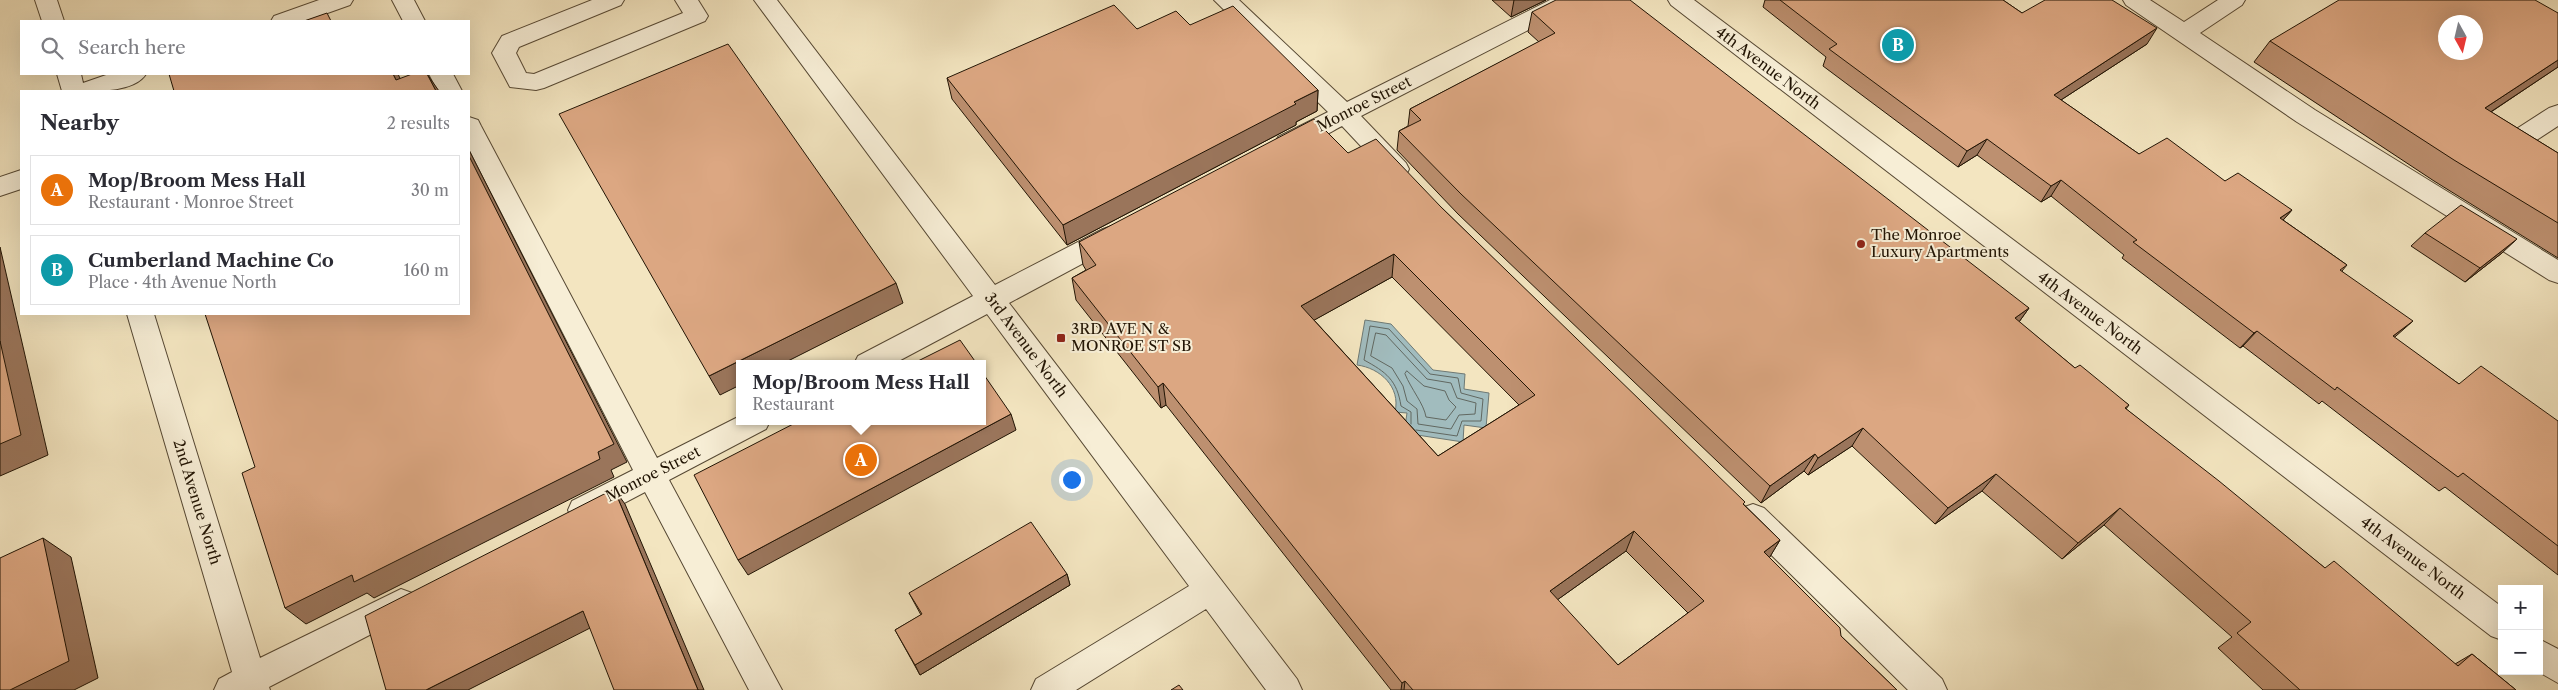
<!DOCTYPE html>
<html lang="en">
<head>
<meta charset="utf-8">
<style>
  body { margin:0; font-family:"Libre Caslon Text",serif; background:#f2f2f3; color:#2b2b33 }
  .controls { position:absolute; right:15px; bottom:15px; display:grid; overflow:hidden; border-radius:0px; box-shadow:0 5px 20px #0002 }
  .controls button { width:45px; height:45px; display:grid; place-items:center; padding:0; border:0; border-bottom:1px solid #e1e1e2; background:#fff; color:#2b2b33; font:25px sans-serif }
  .compass { position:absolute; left:2438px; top:15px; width:45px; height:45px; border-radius:50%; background:#fff; box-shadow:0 5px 20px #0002; rotate:172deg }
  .you { position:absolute; left:1071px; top:479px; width:18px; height:18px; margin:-12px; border:4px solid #fff; border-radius:50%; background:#1a73e8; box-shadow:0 0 0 8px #1a73e833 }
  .badge { display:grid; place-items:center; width:32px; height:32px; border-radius:50%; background:#0f766e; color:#fff; font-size:16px; font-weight:700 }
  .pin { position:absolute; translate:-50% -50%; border:2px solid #fff; box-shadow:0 1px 5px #0006 }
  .popup { position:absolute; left:736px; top:360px; width:250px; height:65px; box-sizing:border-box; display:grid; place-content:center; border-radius:0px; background:#fff; filter:drop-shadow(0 1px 4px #0005); font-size:16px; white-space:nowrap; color:#7c7c81 }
  .popup b { font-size:19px; color:#2b2b33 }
  .popup::after { content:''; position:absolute; left:50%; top:100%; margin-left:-10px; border:10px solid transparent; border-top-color:#fff }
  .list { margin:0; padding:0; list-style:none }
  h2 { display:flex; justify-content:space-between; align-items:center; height:65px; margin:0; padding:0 20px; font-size:21px }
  h2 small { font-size:16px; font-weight:400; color:#7c7c81 }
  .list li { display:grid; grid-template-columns:32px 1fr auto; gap:15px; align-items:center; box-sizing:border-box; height:70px; margin:0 10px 10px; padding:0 10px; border:1px solid #e1e1e2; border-radius:0px }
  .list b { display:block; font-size:19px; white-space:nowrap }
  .list p { margin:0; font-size:16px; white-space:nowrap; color:#7c7c81 }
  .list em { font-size:16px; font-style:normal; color:#7c7c81 }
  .icon { flex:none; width:28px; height:28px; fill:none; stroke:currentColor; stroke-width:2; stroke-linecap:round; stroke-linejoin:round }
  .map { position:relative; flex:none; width:2558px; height:690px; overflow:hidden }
  .search { position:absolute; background:#fff; box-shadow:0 5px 20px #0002; left:20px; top:20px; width:450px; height:55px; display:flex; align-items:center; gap:12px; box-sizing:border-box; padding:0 18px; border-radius:0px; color:#7c7c81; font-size:19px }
  .panel { position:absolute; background:#fff; box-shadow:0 5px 20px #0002; left:20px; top:90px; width:450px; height:225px; border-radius:0px }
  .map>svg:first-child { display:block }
</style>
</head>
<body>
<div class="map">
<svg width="2558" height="690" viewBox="0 0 2558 690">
  <rect width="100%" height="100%" fill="#f3e5c0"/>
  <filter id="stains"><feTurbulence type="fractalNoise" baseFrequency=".004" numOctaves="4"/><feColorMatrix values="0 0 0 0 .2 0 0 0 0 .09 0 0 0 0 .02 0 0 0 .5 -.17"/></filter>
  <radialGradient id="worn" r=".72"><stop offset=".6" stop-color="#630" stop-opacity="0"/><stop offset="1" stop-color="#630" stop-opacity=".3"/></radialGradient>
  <path fill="#a1bcbe" stroke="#6e7974" d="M1365 320 1391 324 1433 370 1465 374 1464 389 1489 393 1486 428 1464 425 1463 442 1404 433 1407 413 1395 412C1401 387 1380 368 1357 365Z"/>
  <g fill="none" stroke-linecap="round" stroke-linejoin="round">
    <path stroke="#616861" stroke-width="1" d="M1376 333 1386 335 1427 379 1451 383 1457 398 1476 403 1475 414 1459 415 1451 429 1418 424 1417 409 1407 401 1403 386 1392 368 1371 356Z
      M1407 371 1424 386 1445 391 1449 400 1456 407 1446 420 1426 417C1424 404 1411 389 1405 374Z
      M1411 424V412L1401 406C1397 380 1386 372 1364 360L1370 326 1389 329 1430 374 1458 378 1461 393 1483 399 1481 421H1462L1457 436 1416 430"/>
    <g stroke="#564833" stroke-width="2">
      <path id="minor" d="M35 0H57L64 21H42Z
        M319 0H353L350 5 305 21H271L274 16Z
        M392 0H414L425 21H403Z
        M592 0H624L621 5 519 47 516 53 526 73 534 74 683 13 675 0H698L708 16 705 21 544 88 536 90 510 87 492 53 502 36Z
        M754 0H777L995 285 1103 229 1112 226 1121 229 1125 236 1121 243 1009 303 1297 679 1302 690H1266L1206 609 1076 690H1031L1036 679 1189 586 987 314 893 364H854L858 356 973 296Z
        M1214 0H1239L1347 102 1550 0H1580L1577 5 1361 116 1406 163 1409 169 1406 175 1397 178 1388 175 1342 126C1324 135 1298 155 1278 149L1275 143 1278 137 1328 112Z
        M1668 0H1694L2502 607V640L2491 636 1671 5Z
        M2123 0H2150L2184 22 2218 0H2245L2242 5 2200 33 2315 110 2558 260V283L2549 280 2297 122 2126 5Z
        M57 74H81L83 83 109 74H146C133 95 84 91 62 91Z
        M429 74H453L462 91H438Z
        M2558 105V126L2535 141 2558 155V176L2549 173 2507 147 2504 141 2507 135 2549 108Z
        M469 117 478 120 481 126 657 458 740 416V421H770L766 429 669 480 782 690H749L645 492 594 519 583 523 572 519 568 510 572 501 633 470 469 149Z
        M21 170V189L0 196V177Z
        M127 314H154L260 658 401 589 412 593 417 603 412 613 269 687 270 690H214L219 679 232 672Z
        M1753 504 1764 508 1942 679 1947 690H1908L1742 526 1738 517 1742 508Z
        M2539 639 2558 649V683L2537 671H2539Z"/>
    </g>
    <use href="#minor" fill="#f7eed6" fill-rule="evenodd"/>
  </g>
  <path fill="#bd9070" stroke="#211404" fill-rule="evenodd" d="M1492 0H1546L1511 17Z
    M1765 0H2003L2022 13 2147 44 2061 100 2139 154 2225 181 2292 210 2283 220 2347 265 2342 271 2394 338 2459 384 2558 421V575L2445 487 2439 491 2322 401 2319 404 2243 346 2240 348 2122 258 2124 255 2051 196 2041 202 1977 155 1958 167 1823 66 1826 57 1763 7Z
    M1532 12 2029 308 2019 322 2075 368 2129 405 2126 409 2325 568 2455 664 2472 654 2516 690H2263L2218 648 2232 637 2104 525 2062 559 1982 491 1935 524 1852 446 1808 475 1804 471 1761 503 1458 214 1397 150 1399 131 1408 126 1410 109 1539 42 1528 32Z
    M2558 13V67L2491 112 2558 153V258L2434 181 2254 62 2270 41Z
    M1190 25 1318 90 1317 111 1296 122V125L1067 245 952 99 947 78 1137 29Z
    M1348 153 1441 207 1780 540 1769 558 1841 636 1897 690H1391L1166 405 1161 408 1076 300 1072 278 1086 270 1083 265 1079 242ZM1392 277 1519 405 1438 456 1314 320ZM1626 551 1688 613 1618 665 1557 600Z
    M2425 233 2502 253 2465 282 2411 246Z
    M1067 574 1070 585 920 675 895 630 921 615 909 593Z"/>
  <path fill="#9a755b" stroke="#211404" d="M1514 0H1546L1511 17Z
    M2157 28 2147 44 2044 111 2054 95Z
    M2558 60V67L2465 129 2485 108Z
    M393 74H398L406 91 396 80Z
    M427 74 439 91H436Z
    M1318 90 1317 111 1296 122V125L1067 245 1063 225 1294 102Z
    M1987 139 1977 155 1958 167 1967 151Z
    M469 150 627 462 611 470 614 477 374 598 367 593 306 624 285 608 469 156Z
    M2061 180 2051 196 2041 202 2051 186Z
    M2292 210 2278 226 2280 218Z
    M2517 239 2502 253 2465 282 2480 268Z
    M0 247 48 455 0 476Z
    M1394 254 1392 277 1300 328 1301 306Z
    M896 283 903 303 782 364H740V385L720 395 709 376Z
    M2029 308 2016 326 2015 318Z
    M2413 321 2396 336 2376 351 2393 336Z
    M2257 331 2243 346 2240 348 2254 333Z
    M1163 383 1166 405 1161 408 1158 387Z
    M1011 414 1016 430 748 575 738 560Z
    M1863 428 1852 446 1808 475 1818 458Z
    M1815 454 1804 471 1761 503 1770 486Z
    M1996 474 1982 491 1935 524 1948 508Z
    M614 489 625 504 704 690H698Z
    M2120 508 2104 525 2062 559 2078 543Z
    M1634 531 1626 551 1543 610 1550 591Z
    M43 538 71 557 98 678 74 690H10Z
    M1780 540 1768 560 1764 552Z
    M1067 574 1070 585 920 675 915 665Z
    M583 611 596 625 468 690H426Z
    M1405 681 1404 690H1401L1402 683Z"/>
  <path fill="#dca782" stroke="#211404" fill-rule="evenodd" d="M1556 0H1630L2029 308 2015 318 2075 368 2080 365 2129 405 2125 408 2219 481 2325 568 2334 561 2458 666 2472 654 2516 690H2300L2237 633 2251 622 2120 508 2078 543 1996 474 1948 508 1863 428 1818 458 1815 454 1770 486 1461 194 1399 131 1421 120 1410 109 1555 33 1532 12Z
    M1780 0H2003L2022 13 2045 0H2112L2157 28 2054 95 2139 154 2167 138 2225 181 2238 173 2292 210 2280 218 2347 265 2340 270 2413 321 2393 336 2459 384 2481 366 2558 421V546L2463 473 2458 477 2337 387 2335 390 2257 331 2254 333 2133 242 2137 240 2061 180 2051 186 1987 139 1967 151 1829 49 1837 44Z
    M2339 0H2535L2558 13V60L2485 108 2558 153V223L2454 160 2270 41ZM2446 22H2476V52H2446Z
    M1114 5 1137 29 1176 11 1190 25 1233 6 1318 90 1294 102 1296 104 1063 225 947 78Z
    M327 13 331 21H304Z
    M728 44 896 283 709 376 559 114Z
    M169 74H393L396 80 412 74H427L436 91H174Z
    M1314 119 1348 153 1376 139 1441 207 1745 502 1743 504 1780 540 1764 552 1840 628 1841 636 1897 690H1413L1405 681 1402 683 1163 383 1158 387 1072 278 1096 265 1079 242ZM1394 254 1535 395 1438 456 1301 306ZM1634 531 1704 601 1618 665 1550 591Z
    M469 156 614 444 598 452 600 459 354 582 352 575 285 608 242 473 255 467 205 314H469Z
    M2461 205 2517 239 2480 268 2425 233Z
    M960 340 977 364H912Z
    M0 341 21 435 0 444Z
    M982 372 1011 414 738 560 694 475 799 421H982Z
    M614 489 698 690H614L583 611 426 690H386L365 616Z
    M1031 522 1067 574 915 665 895 630 922 614 909 593Z
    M43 538 69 661 10 690H0V558Z
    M1179 685 1183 690H1171Z"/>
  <g fill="#8f2418" stroke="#f7eed6" stroke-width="2">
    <circle cx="1861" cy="244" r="5"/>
    <rect x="1056" y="333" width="10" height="10" rx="2.5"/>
  </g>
  <g text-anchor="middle" stroke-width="4" stroke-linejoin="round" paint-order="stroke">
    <g font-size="15" fill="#211404" stroke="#f7eed6">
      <text transform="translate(1768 68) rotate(37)" y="5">4th Avenue North</text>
      <text transform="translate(1364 104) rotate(-27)" y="5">Monroe Street</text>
      <text transform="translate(2090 313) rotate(37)" y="5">4th Avenue North</text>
      <text transform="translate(1026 345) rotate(53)" y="5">3rd Avenue North</text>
      <text transform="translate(653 474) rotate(-27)" y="5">Monroe Street</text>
      <text transform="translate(197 502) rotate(73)" y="5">2nd Avenue North</text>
      <text transform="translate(2413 558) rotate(37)" y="5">4th Avenue North</text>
    </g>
    <g font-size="15" fill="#211404" stroke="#f7eed6" text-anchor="start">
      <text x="1871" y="240">The Monroe<tspan x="1871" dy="17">Luxury Apartments</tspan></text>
      <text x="1071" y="334">3RD AVE N &amp;<tspan x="1071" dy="17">MONROE ST SB</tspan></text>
    </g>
  </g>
  <rect width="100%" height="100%" filter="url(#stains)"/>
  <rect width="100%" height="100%" fill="url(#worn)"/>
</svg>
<div class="controls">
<button>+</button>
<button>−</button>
</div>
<svg class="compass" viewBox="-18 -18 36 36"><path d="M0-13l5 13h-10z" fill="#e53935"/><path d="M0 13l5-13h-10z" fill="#7c7c81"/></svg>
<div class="you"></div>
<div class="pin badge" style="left:861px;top:460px;background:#e8710a">A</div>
<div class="popup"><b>Mop/Broom Mess Hall</b>Restaurant</div>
<div class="pin badge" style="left:1898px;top:45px;background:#0f9aa8">B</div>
<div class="search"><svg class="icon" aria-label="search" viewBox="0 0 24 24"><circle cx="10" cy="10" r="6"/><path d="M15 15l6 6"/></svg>Search here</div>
<section class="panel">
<h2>Nearby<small>2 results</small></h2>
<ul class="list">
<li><span class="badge" style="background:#e8710a">A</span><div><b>Mop/Broom Mess Hall</b><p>Restaurant · Monroe Street</p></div><em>30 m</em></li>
<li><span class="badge" style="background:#0f9aa8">B</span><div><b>Cumberland Machine Co</b><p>Place · 4th Avenue North</p></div><em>160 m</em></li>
</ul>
</section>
</div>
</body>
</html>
